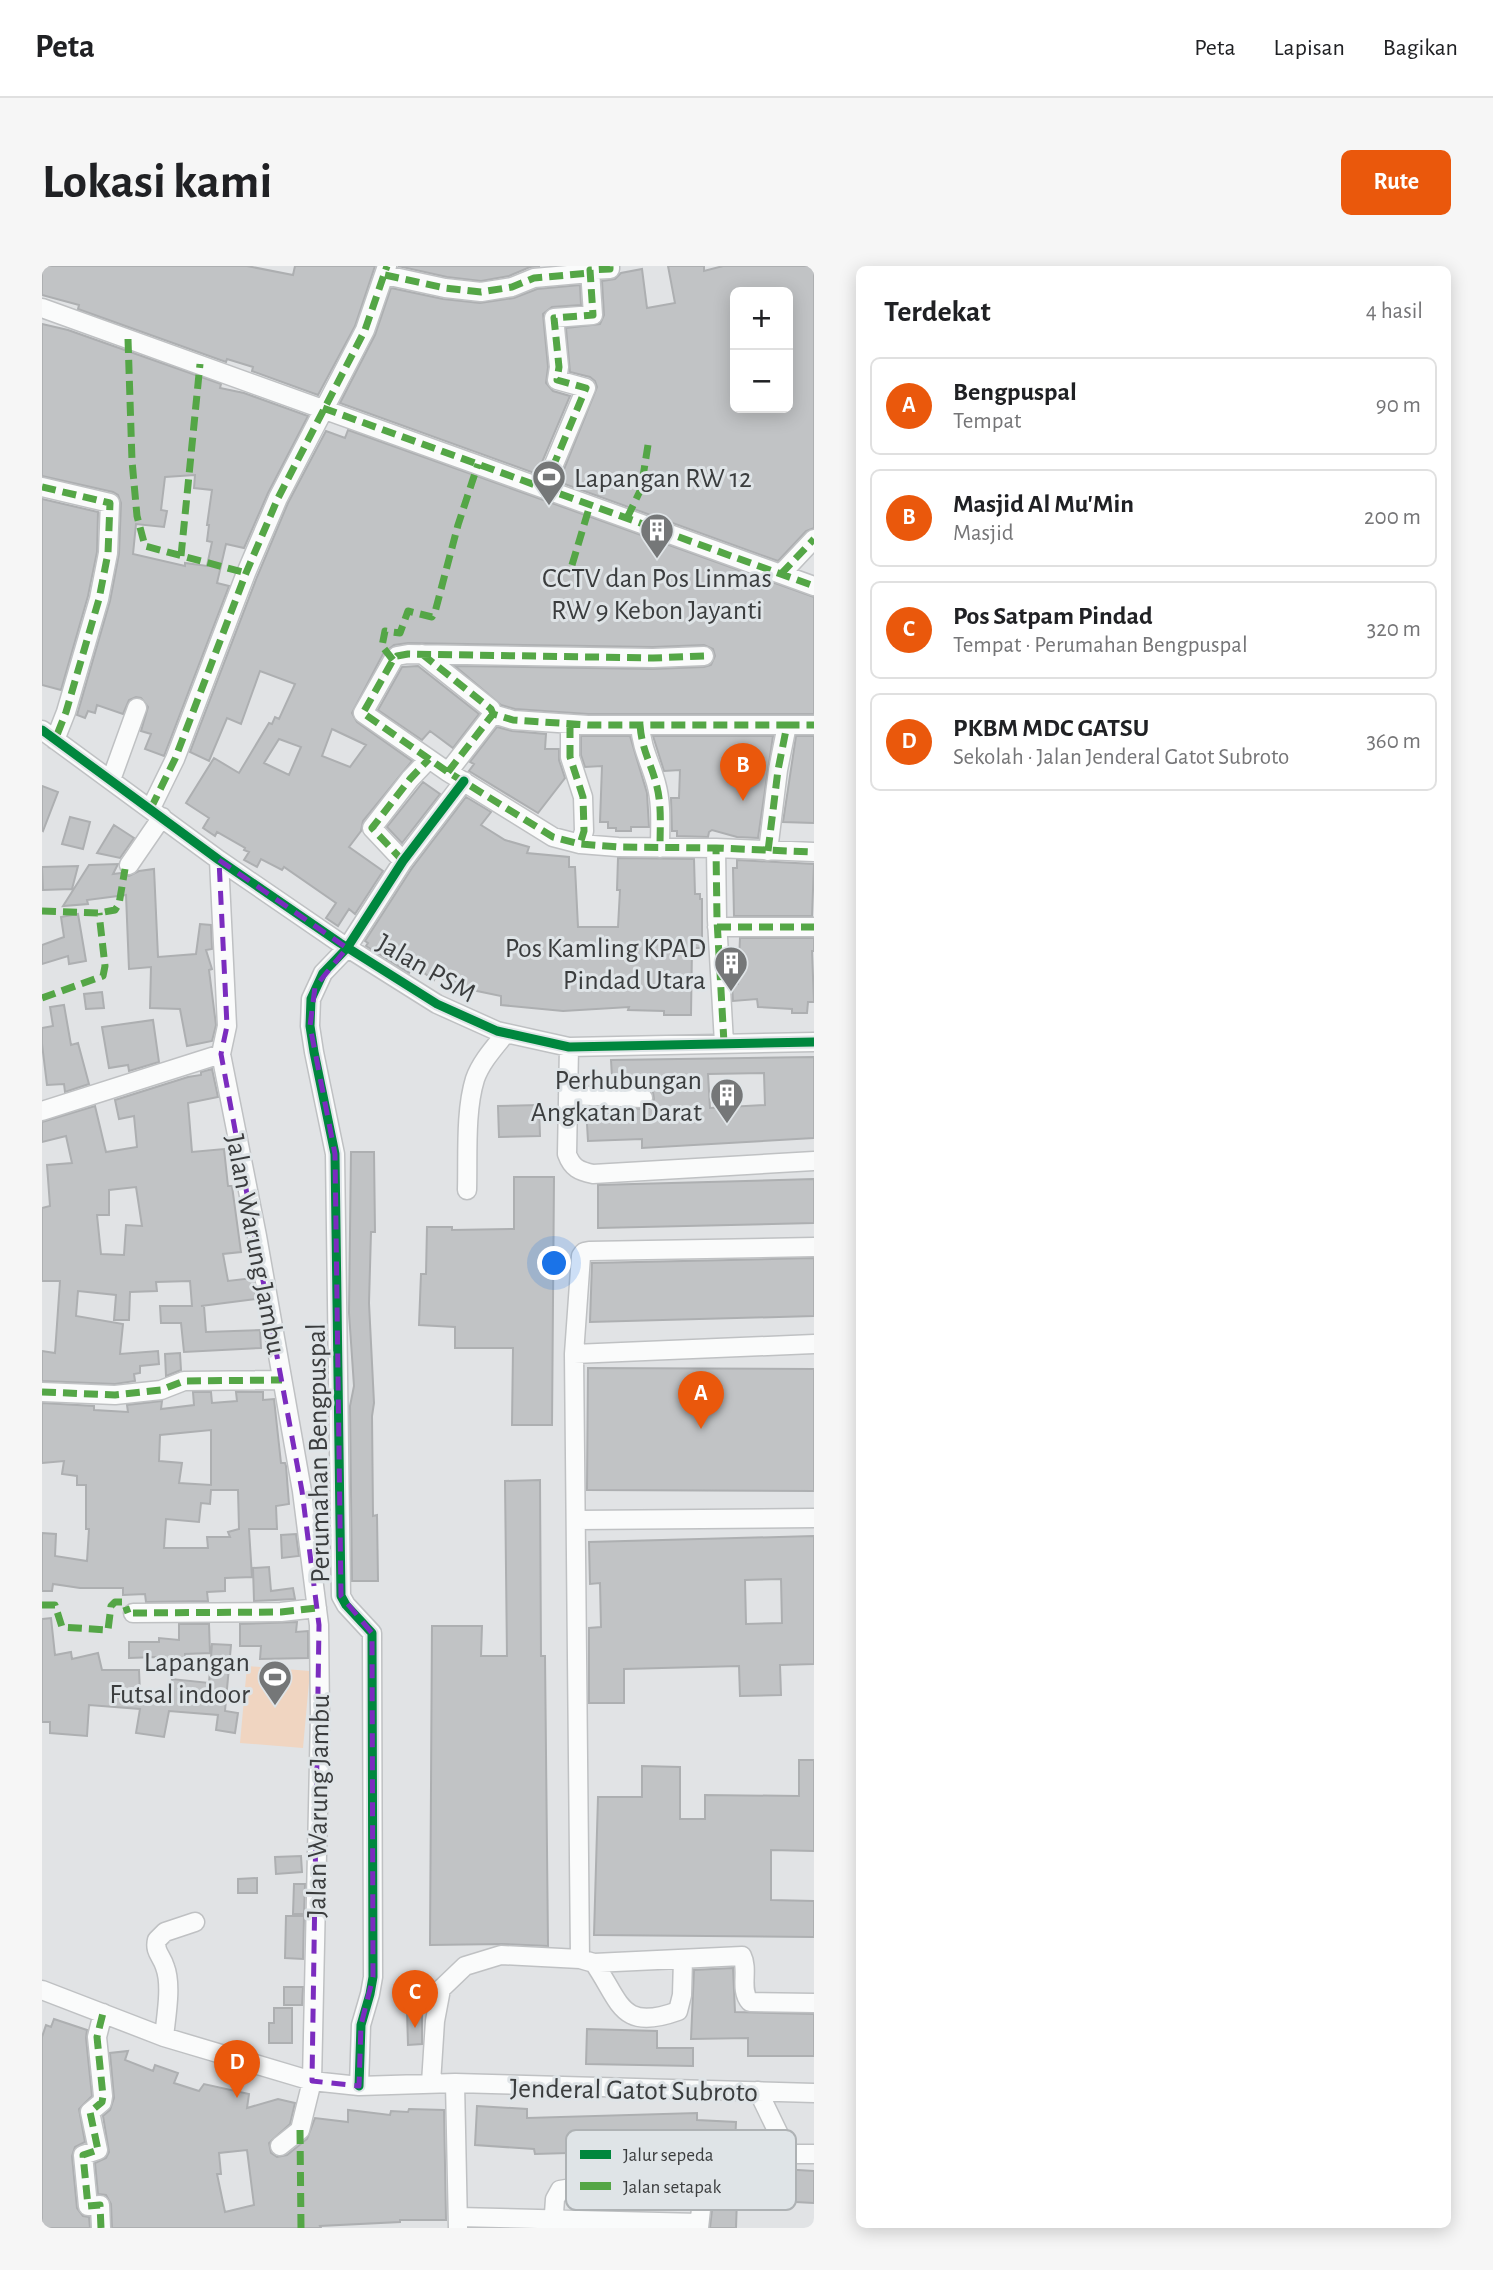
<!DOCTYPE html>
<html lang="id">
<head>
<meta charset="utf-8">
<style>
  body { margin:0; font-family:"Alegreya Sans",sans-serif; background:#f6f6f6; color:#202124 }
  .controls { position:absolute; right:21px; top:21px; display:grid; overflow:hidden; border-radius:10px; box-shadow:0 4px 18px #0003 }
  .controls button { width:63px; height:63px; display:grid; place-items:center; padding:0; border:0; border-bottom:2px solid #e0e0e0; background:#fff; color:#202124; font:35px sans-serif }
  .you { position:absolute; left:513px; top:998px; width:24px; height:24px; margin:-18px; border:5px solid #fff; border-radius:50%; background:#1a73e8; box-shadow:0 0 0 10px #1a73e833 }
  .badge { display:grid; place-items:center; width:46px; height:46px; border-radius:50%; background:#ea580c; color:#fff; font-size:23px; font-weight:700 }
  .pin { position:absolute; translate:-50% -58px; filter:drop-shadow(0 2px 4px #0008) }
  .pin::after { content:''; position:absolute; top:37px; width:24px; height:21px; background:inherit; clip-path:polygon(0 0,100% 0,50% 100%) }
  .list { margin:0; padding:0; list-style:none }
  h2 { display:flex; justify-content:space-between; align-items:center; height:91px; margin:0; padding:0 28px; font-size:30px }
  h2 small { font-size:23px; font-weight:400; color:#757577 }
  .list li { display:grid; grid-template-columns:46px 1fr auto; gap:21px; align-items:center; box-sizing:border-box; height:98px; margin:0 14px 14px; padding:0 14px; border:2px solid #e0e0e0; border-radius:10px }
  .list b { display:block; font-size:26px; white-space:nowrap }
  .list p { margin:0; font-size:23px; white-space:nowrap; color:#757577 }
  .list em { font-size:23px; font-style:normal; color:#757577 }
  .map { position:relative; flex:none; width:772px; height:1962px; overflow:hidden; border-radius:10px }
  header { display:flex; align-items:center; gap:42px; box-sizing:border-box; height:98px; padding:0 35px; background:#fff; border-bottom:2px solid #e0e0e0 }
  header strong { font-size:33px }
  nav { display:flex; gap:38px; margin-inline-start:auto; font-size:24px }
  .intro { display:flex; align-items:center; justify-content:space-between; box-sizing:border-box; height:168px; padding:0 42px }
  h1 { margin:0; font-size:49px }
  .button { padding:18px 32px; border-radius:10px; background:#ea580c; color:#fff; font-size:24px; font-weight:700 }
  main { display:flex; gap:42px; padding:0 42px }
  aside { flex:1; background:#fff; border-radius:10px; box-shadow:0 4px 18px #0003 }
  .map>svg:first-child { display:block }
</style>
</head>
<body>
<header>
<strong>Peta</strong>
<nav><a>Peta</a><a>Lapisan</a><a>Bagikan</a></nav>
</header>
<div class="intro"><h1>Lokasi kami</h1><a class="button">Rute</a></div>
<main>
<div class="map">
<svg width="772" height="1962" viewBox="0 0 772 1962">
  <rect width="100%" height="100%" fill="#e1e3e5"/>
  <path fill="#f0d5c1" d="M205 1400 268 1405 261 1482 198 1477Z"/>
  <path fill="#c1c3c5" stroke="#adafb1" stroke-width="2" fill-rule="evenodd" d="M0 0H205L251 9 253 0H333L313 60 276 129 210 105 211 101 185 93 184 96 36 43 37 39 0 29Z
    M356 0H498L488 1 467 10 439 15 405 11Z
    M626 0H662V5L681 0H772V262L764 265 736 295 517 216 555 121 553 115 548 111 528 106 524 62 558 58 562 49 560 15 573 13 579 7 600 3 605 42 633 37ZM693 26H746V132L749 142H715L704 145 703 142H693Z
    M538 19 539 39 510 41 501 48 506 101 504 117 511 125 528 130 495 208 298 137 333 69 349 22 401 33 438 37 472 32 495 23Z
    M0 58 26 64 179 118 178 122 202 127 266 150 226 227 202 282 184 278 175 317 187 320 122 490 103 483 109 468 99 465 106 441 99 432 94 431 87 434 81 448 55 439 53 447 46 445 43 452 35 449 68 335 77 288 79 237 76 229 71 226 0 210ZM153 209 152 222 170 224 165 259H167L165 275 170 276 165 300 143 297V300L91 288 94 258 122 261 125 245 119 244 123 211Z
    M306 164 772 331V448H546L473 443 459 439 413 400 611 403 662 401 669 399 673 390 671 383 662 379 611 381 366 377 352 379 341 388 310 447 315 456 370 495 321 555 319 565 307 581 341 605 313 648 307 643 296 660 284 652 294 637 242 601 240 604 219 593 215 601 202 594 207 586 202 584 203 582 175 566 173 570 161 562 167 552 144 537 172 492 197 507 227 457 230 458 233 451 237 453 253 418 218 405 199 458 185 452 167 495 148 486 215 311 246 237 284 165 303 172ZM290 463 324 479 308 501 280 490ZM237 473 259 481 247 509 222 497Z
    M0 233 56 246 55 286 46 330 19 424 0 419Z
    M376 400 437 448 411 482 388 465 380 474 336 444 360 401Z
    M455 461 470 465 504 468 503 483H517V494L523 512 496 547 427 505 432 498 428 496Z
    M539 470H588L605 527 607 561H589V565H574V562H566V556H558L560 500 543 501 539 489Z
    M611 470H731L716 572 695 571 670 564 667 566 666 571 635 570V565H630L629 532H637L638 504 622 505Z
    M754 470H772V557L741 556Z
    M381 516 398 528 360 577 345 561Z
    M0 520 16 526 1 565 0 564Z
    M424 531 449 546 439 559 463 574 487 581 485 587 527 591V601H533L536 661H576L578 624H575L576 592 652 593 653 628H658V633H660V682H650L649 749H622V745L586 744 587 741 521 745 459 739V730L430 724 428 729 415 724 416 719 394 710 392 714 372 700 367 707 324 680 326 677 323 675 370 602Z
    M28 551 48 556 41 583 20 578Z
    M72 559 92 572 78 592 55 587Z
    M695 594 772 598 770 650H692L691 602H695Z
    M76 598 71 608 79 607 87 610 97 605 112 603 116 691 154 688 158 658 169 659 170 683 164 684 170 703 167 704 174 759 170 775 145 780 138 743 108 742 109 701 87 703 84 629 45 634 46 638 21 640 47 599Z
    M36 600 30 623 1 624 0 601Z
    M36 648 44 695 27 698 26 690 0 698V679L22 671 19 651Z
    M698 672H772V685H770L772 736H766L765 747H750V743L716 741 715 733 691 735 690 719 696 718Z
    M60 726 62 742 44 743 42 728Z
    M22 739 29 779 36 777 47 818 23 826 22 818 5 819 0 778V762L11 760 8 741Z
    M111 754 117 796 87 805 86 799 67 802 60 761Z
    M772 791V872L600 882V873L546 875 544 841 601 843 607 842 612 833 611 826 604 821 603 810 570 811 569 794ZM722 807 723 839 668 842 666 808Z
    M170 803 176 831 146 837 150 886 182 883 186 920H190L199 986 181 988 186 1015 211 1012 214 1033 159 1040H162L164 1066 218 1064 219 1082 142 1086 139 1057H119L118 1040H150L148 1015 114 1016 115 1025 88 1026 87 1054H72L74 1029 36 1025 34 1050 81 1058 78 1088 116 1085 117 1098 98 1100V1107L92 1108 93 1115 73 1118 0 1115V1085L13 1087 18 1015H0V942L8 940 5 899 30 897 24 870 0 876V856L53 840 64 886 95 881 92 850 77 853 73 834 146 811 159 809V806ZM94 921 100 960 84 959 82 989 59 988 55 949H67V924Z
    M497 839 498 870 457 871 456 840Z
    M309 886H332L333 966H329L327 1037 332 1137 330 1150 331 1250 335 1249 336 1315H310L308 1140 312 1120 307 1047Z
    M472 911H512L510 1159H470L471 1082H413V1061L377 1059 379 1008H384L385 961H410V964L472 963Z
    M772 913V957L556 962V919Z
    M772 992V1050L548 1056 550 997Z
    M138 1087 139 1104 124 1110 123 1088Z
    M546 1102 772 1103V1225L545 1224Z
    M151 1126H169L170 1137 195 1135 194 1126H221V1134L232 1133 239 1197H243L244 1200 247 1238 234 1240 235 1263H207L210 1311 183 1312V1325L165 1326 166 1335 104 1336 103 1328 81 1329V1322H38L11 1318 10 1325H0V1267L14 1268 13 1290 45 1295 47 1263H44V1219H35V1210L20 1208 22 1195 0 1197V1137L52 1140V1144L86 1146 85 1139 120 1135 119 1143 152 1139ZM169 1164V1219L137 1217 140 1197 117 1195 118 1169ZM169 1224H196L197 1263 186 1266 188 1271H165L166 1282H122L124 1253 157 1256 159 1237 168 1238Z
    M498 1214 499 1390H503L506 1680 460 1678 388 1679 390 1360H440L439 1390H465L463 1215Z
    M254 1268 257 1290 240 1292 239 1269Z
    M772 1270V1398L738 1399 739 1429 698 1430 697 1400 582 1403V1437H547V1362L559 1361 558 1317 548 1318 547 1276ZM739 1313 740 1357 704 1358 703 1314Z
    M227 1301 229 1325 251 1322 253 1333 212 1335 211 1302Z
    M9 1352 13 1389 29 1386 30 1393 56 1387 60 1404H97L98 1427 129 1426 130 1413 167 1417 170 1378 189 1379 183 1445 196 1447 193 1467 174 1464 176 1449 127 1445 122 1471 94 1467 98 1443 47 1439 45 1470 8 1467V1456H0V1353Z
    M255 1356 254 1366 266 1365V1392L218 1393 219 1380H198V1358Z
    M137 1358H167L168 1387 143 1388V1395L115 1391 87 1392V1376H117V1372L137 1374Z
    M757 1494H772V1585L729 1584V1634L772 1635V1671L552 1669 556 1531H600V1500L638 1501V1553H663V1529L757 1530Z
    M259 1590 260 1606 234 1608 233 1591Z
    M215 1612V1627H196V1613Z
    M252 1618H263L262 1648H251Z
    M244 1650H262L261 1693 243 1692Z
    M691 1702 693 1746 772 1748V1790H706V1772L649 1773 652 1704Z
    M242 1721H261L260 1739H242Z
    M232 1742H250V1777H227V1757H232Z
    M380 1744V1778L366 1779 365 1745Z
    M12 1753 45 1764 44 1772 50 1830 37 1843 43 1876 33 1881 30 1890 35 1942 41 1950 47 1951 48 1962H0V1771L4 1759 9 1761Z
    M545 1763 615 1765V1782H651V1800L544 1798Z
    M86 1785 83 1794 111 1805 113 1799 136 1807 132 1817 157 1825 162 1818 207 1828 205 1842 236 1833 253 1837 248 1858 227 1877 229 1887 235 1891 245 1889 265 1873 273 1852 306 1856V1844L348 1849 349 1845 366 1846 367 1843 402 1844 404 1954H358V1956L278 1960 279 1962H70L69 1938 64 1929 56 1928 53 1897 64 1892 67 1886 61 1850 68 1844 72 1832 68 1787ZM205 1884 212 1939 183 1946 175 1908H179L177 1887Z
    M435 1840 485 1843V1852L655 1847V1854L694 1856 692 1900 772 1905V1937L695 1933 694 1962H668L670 1944 668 1934V1911L663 1910 664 1883 493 1888 492 1883 433 1879Z"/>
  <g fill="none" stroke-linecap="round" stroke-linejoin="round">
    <g stroke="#bfc1c3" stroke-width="21">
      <path id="minor" d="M343 9 403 22 439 26 470 21 492 12 548 7
        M0 42 772 320
        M0 221 68 237 66 287 57 333 24 446 13 474
        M502 222 544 122 515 114 517 101 512 52 551 49 548 4 568 3V0
        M739 308 772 273
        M380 388 449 443 451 448 471 454 546 459H745
        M662 390 611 392 366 388 355 390 351 394 321 447 406 506 511 571 538 578 576 581 674 582
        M528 458V491L541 531 542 565 538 578
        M598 459C600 484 608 495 614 517 620 538 618 560 618 582
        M0 464 177 594 298 677 395 738 455 765 527 781 772 776
        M406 506 451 448
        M69 514 95 442
        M109 542 133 493 204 307 236 232 323 64 345 0
        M726 585 736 504 745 459H772
        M177 594 185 760 179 788
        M361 595 330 562 368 513 387 493
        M87 599 120 551
        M675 661H772
        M682 777 675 654 674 582 772 586
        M527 781 525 888C530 902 537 905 551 908L772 895
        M179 788 215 970 260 1225 277 1359 278 1450 270 1815 258 1864 238 1880
        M526 829 601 832
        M0 845 179 788
        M425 924C426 890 423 845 433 813 439 796 452 782 464 767
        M532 1088 772 1078
        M0 1126 73 1129 119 1124 142 1115 240 1114
        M535 1254 772 1252
        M91 1347 239 1346 275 1342
        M538 1693 532 1088 539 990 542 986 547 985 772 981
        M552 1697C579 1736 578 1766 636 1745L640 1729 641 1693
        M0 1724 122 1771 270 1815 317 1820 413 1817 772 1827
        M122 1771C124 1751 130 1719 123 1701 120 1690 112 1686 115 1674L123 1666 153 1656
        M389 1817 393 1755 399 1723 423 1700 459 1689 538 1693 552 1697 700 1690C707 1704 697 1724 708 1736L772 1737
        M413 1817 416 1962
        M317 1820 319 1759 328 1728 331 1711 330 1367 304 1339 299 1330 293 888 272 786 268 760 269 733 281 707 305 682 361 595 422 515
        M716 1825 744 1883 752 1888H772
        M416 1951 657 1957
        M59 1962 58 1939 46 1940 41 1889 56 1884 48 1846 60 1836 61 1830 55 1771 61 1747
        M511 1962 513 1933 518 1924 524 1923 652 1928 659 1943 657 1962"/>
    </g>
    <use href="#minor" stroke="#fafbfb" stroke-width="18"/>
    <path stroke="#54a646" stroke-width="7" stroke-dasharray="14 7" stroke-linecap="butt" d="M343 9 403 22 439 26 470 21 492 12 548 7
      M86 73 90 195 95 250 103 280 204 307
      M281 142 772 320
      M0 221 68 237 66 287 57 333 24 446 13 474
      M502 222 544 122 515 114 517 101 512 52 551 49 548 4 568 3V0
      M585 252 599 223 606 179
      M139 290 158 98
      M530 299 548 239
      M739 308 772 273
      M380 388 449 443 451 448 471 454 546 459H745
      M662 390 611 392 366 388 355 390 351 394 321 447 406 506 511 571 538 578 576 581 674 582
      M351 394 340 380 343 365 358 367 366 345 390 351 393 346 416 259 436 198
      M528 458V491L541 531 542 565 538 578
      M598 459C600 484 608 495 614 517 620 538 618 560 618 582
      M406 506 451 448
      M109 542 133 493 204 307 236 232 323 64 345 0
      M726 585 736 504 745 459H772
      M361 595 330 562 368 513 387 493
      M0 645 57 647 73 644 77 638 83 603
      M675 661H772
      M0 732 61 710 63 700 57 647
      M682 777 675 654 674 582 772 586
      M0 1126 73 1129 119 1124 142 1115 240 1114
      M0 1339H13L20 1361 66 1364 69 1340 73 1336H82L86 1347
      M91 1347 239 1346 275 1342
      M258 1864 259 1962
      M59 1962 58 1939 46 1940 41 1889 56 1884 48 1846 60 1836 61 1830 55 1771 61 1747"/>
    <g stroke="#dfe4e7" stroke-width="13">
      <path id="cycleway" d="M0 464 177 594 298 677 395 738 455 765 527 781 772 776
        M317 1820 319 1759 328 1728 331 1711 330 1367 304 1339 299 1330 293 888 272 786 268 760 269 733 281 707 305 682 361 595 422 515"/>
    </g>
    <use href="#cycleway" stroke="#00873e" stroke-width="9"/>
  </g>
  <path fill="none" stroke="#7b2cbf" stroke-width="5" stroke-dasharray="14 9" stroke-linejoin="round" d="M177 594 305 682 273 721 268 760 293 888 299 1330 330 1367 331 1711 319 1759 317 1820 270 1815 277 1359 260 1225 179 788 185 760Z"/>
  <defs>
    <g id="stadium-pin" transform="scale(1.75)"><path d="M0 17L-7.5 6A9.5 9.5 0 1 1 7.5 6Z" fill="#757778" stroke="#dfe4e7"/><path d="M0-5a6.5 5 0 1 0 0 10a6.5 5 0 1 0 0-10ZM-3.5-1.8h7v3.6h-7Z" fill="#fff"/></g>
    <g id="building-pin" transform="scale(1.75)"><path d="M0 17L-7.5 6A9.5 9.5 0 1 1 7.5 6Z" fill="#757778" stroke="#dfe4e7"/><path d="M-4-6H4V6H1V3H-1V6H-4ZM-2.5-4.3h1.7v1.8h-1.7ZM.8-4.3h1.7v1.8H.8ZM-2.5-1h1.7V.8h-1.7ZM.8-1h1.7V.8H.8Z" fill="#fff"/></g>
  </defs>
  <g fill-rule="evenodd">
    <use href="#stadium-pin" x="507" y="211"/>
    <use href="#building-pin" x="615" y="264"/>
    <use href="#building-pin" x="689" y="697"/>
    <use href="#building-pin" x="685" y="829"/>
    <use href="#stadium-pin" x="233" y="1411"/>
  </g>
  <g text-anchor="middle" stroke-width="6" stroke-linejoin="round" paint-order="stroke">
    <g font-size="28" fill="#3b3d3e" stroke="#dfe4e7" text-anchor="end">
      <text x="532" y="221" text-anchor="start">Lapangan RW 12</text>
      <text x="615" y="321" text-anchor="middle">CCTV dan Pos Linmas<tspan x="615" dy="32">RW 9 Kebon Jayanti</tspan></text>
      <text x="664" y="691">Pos Kamling KPAD<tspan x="664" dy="32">Pindad Utara</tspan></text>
      <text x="660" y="823">Perhubungan<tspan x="660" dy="32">Angkatan Darat</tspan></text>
      <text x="208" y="1405">Lapangan<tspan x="208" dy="32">Futsal indoor</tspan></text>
    </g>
    <g font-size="28" fill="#3b3d3e" stroke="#dfe4e7">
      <text transform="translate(385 701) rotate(30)" y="10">Jalan PSM</text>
      <text transform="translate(215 978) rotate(79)" y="10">Jalan Warung Jambu</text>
      <text transform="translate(275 1187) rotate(-91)" y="10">Perumahan Bengpuspal</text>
      <text transform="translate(275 1540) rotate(-89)" y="10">Jalan Warung Jambu</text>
      <text transform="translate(592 1823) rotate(1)" y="10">Jenderal Gatot Subroto</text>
    </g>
  </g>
  <rect x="524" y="1864" width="230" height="80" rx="10" fill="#dfe4e7" stroke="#aeb2b4" stroke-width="2"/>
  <rect x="538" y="1884" width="31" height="9" fill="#00873e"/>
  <rect x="538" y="1916" width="31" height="8" fill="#54a646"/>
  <g font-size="19" fill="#3b3d3e">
    <text x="581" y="1895">Jalur sepeda</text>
    <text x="581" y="1927">Jalan setapak</text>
  </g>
</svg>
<div class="controls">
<button>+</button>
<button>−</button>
</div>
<div class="you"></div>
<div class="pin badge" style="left:659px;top:1163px">A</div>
<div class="pin badge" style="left:701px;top:535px">B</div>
<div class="pin badge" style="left:373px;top:1762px">C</div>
<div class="pin badge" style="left:195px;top:1832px">D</div>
</div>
<aside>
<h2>Terdekat<small>4 hasil</small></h2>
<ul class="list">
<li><span class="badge">A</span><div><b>Bengpuspal</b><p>Tempat</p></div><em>90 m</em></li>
<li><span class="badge">B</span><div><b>Masjid Al Mu'Min</b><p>Masjid</p></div><em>200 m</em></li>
<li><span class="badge">C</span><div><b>Pos Satpam Pindad</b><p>Tempat · Perumahan Bengpuspal</p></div><em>320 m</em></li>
<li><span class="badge">D</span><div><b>PKBM MDC GATSU</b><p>Sekolah · Jalan Jenderal Gatot Subroto</p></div><em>360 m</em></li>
</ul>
</aside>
</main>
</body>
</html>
